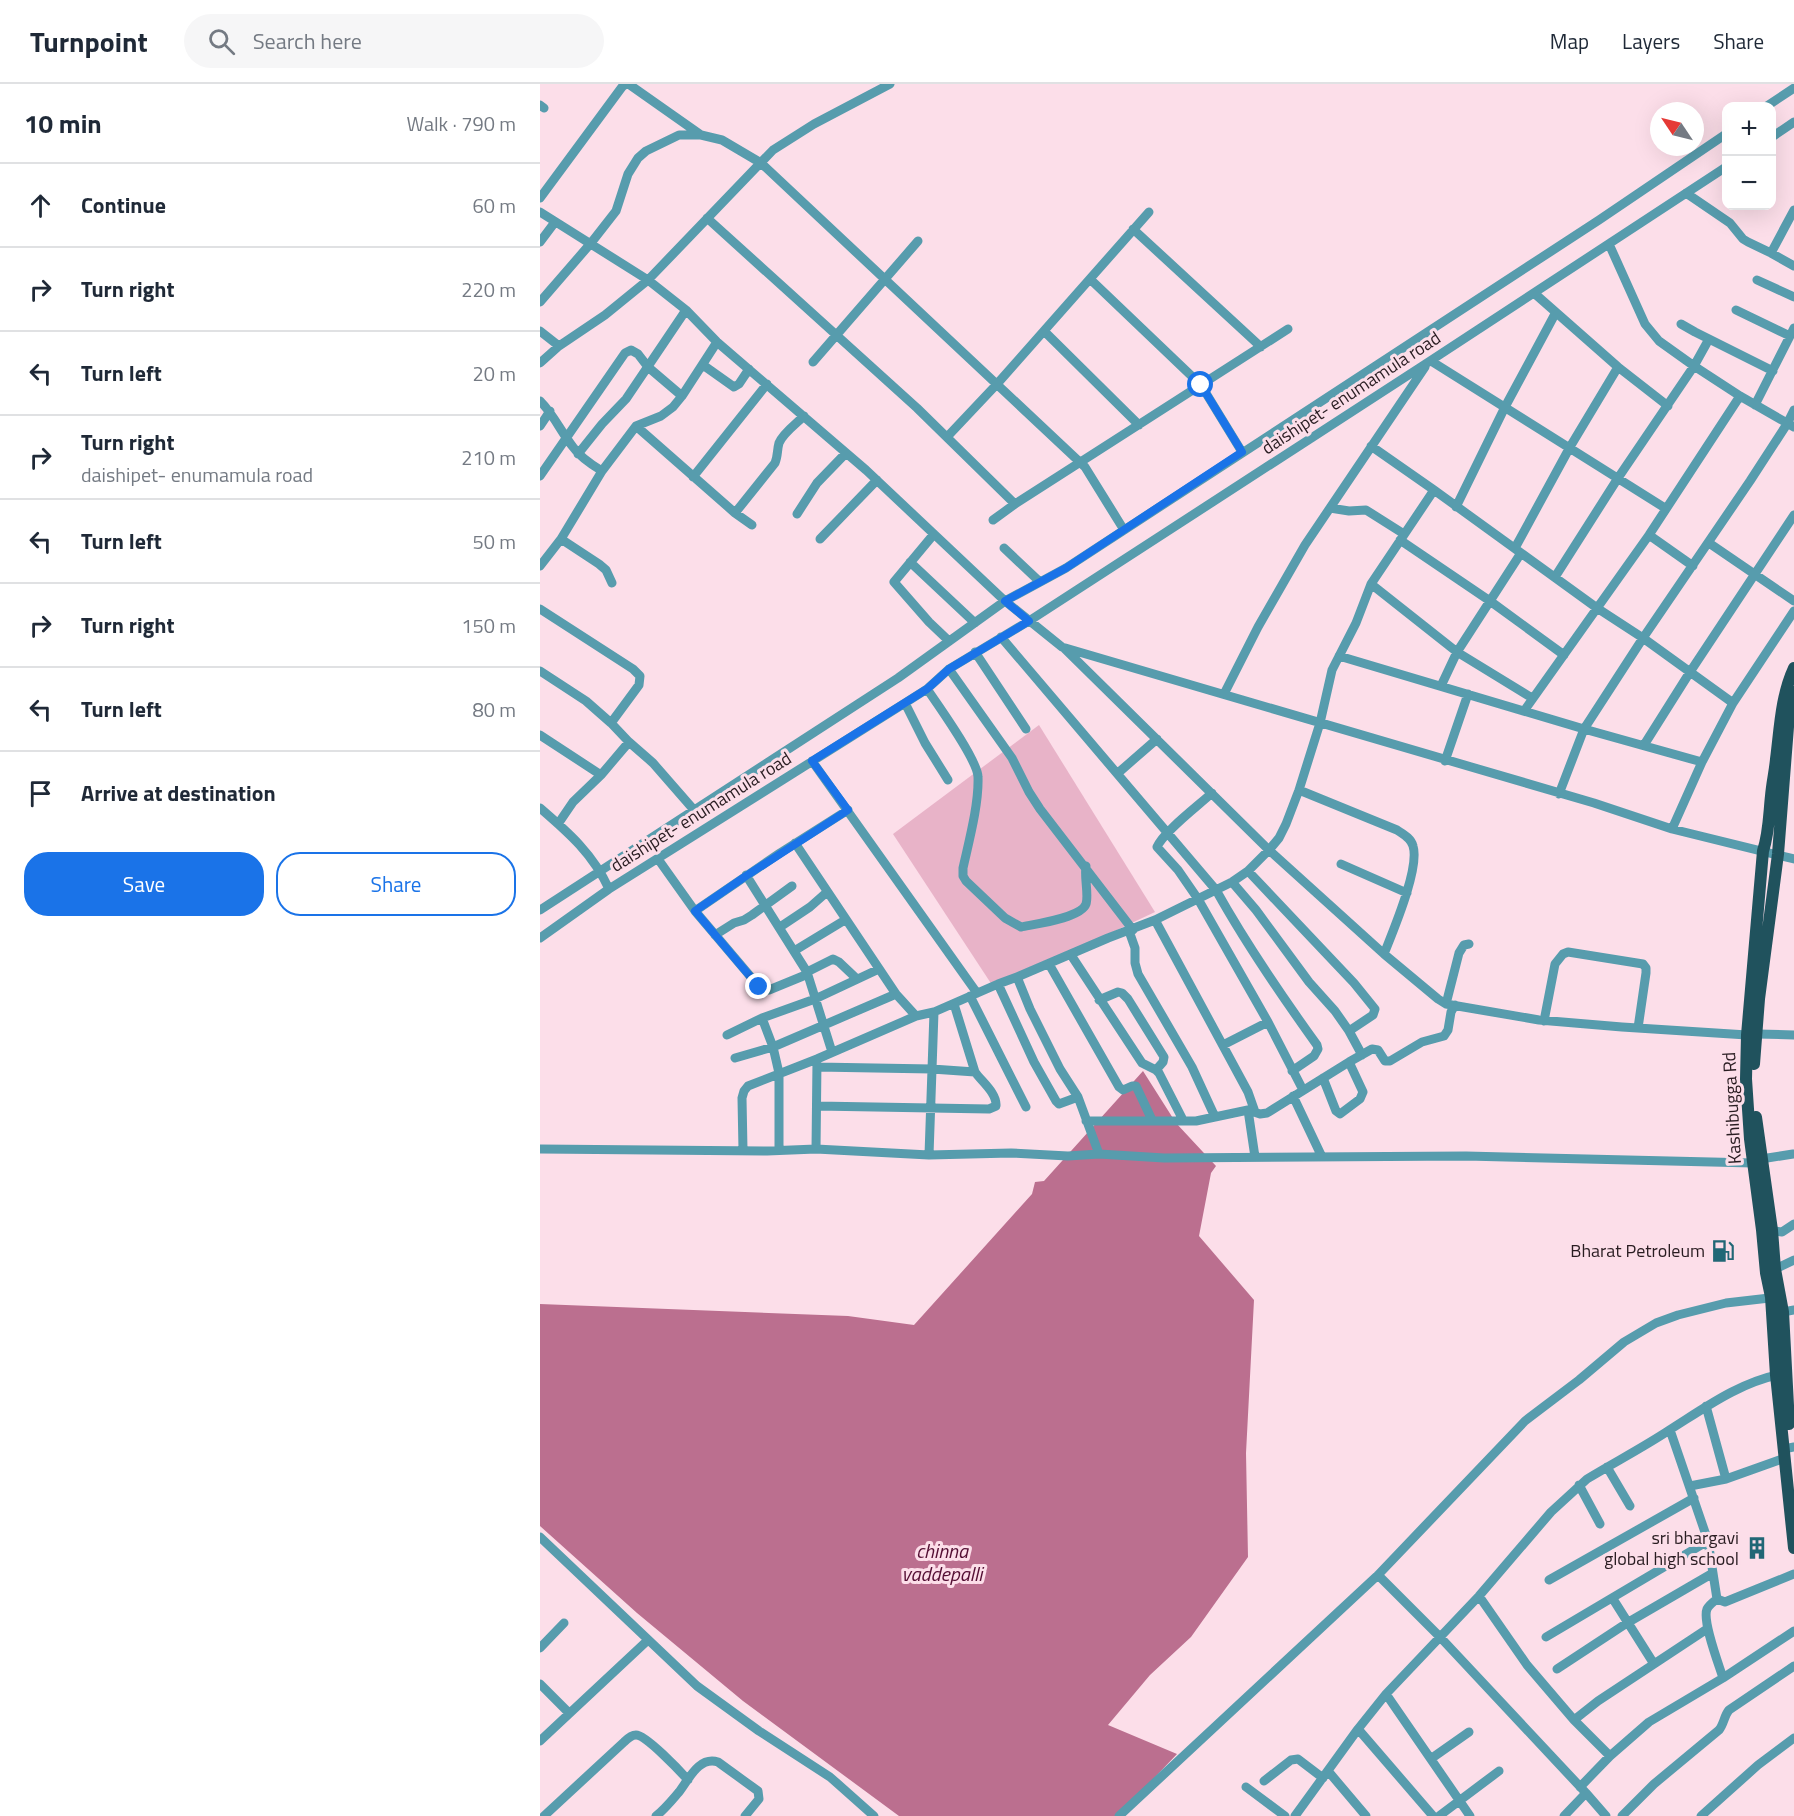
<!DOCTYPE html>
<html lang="en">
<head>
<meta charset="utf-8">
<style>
  body { margin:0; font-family:"Titillium Web",sans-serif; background:#f6f6f7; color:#1f2937 }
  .controls { position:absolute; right:18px; top:18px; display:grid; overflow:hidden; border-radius:12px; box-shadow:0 6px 24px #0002 }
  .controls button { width:54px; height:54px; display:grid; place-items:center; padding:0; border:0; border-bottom:2px solid #e0e1e3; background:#fff; color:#1f2937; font:30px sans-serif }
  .compass { position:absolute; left:1110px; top:18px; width:54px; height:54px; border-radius:50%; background:#fff; box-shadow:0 6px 24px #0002; rotate:305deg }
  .stop { position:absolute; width:18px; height:18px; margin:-14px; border:4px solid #1a73e8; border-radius:50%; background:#fff }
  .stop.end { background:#1a73e8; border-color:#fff; box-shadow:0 2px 6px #0008 }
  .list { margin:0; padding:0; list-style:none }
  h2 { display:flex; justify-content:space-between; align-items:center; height:78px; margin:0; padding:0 24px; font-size:26px }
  h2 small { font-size:20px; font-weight:400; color:#747a83 }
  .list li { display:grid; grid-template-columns:39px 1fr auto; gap:18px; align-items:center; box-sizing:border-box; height:84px; padding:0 24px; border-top:2px solid #e0e1e3 }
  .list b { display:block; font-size:22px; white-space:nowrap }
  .list p { margin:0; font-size:20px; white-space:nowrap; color:#747a83 }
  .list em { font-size:20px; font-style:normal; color:#747a83 }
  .actions { display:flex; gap:12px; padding:18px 24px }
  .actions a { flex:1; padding:14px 0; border:2px solid #1a73e8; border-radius:24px; text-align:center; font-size:21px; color:#1a73e8 }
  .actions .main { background:#1a73e8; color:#fff }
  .icon { flex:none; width:33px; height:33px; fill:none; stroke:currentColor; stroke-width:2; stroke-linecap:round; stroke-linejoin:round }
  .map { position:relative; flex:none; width:1254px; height:1732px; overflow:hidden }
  header { display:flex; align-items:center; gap:36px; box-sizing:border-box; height:84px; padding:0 30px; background:#fff; border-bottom:2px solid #e0e1e3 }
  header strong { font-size:28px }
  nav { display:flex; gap:33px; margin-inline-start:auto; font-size:21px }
  .search { width:420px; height:54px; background:#f6f6f7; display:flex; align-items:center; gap:15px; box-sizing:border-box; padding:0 21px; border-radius:33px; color:#747a83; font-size:22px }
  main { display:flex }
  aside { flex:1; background:#fff }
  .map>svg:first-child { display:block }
</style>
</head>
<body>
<header>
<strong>Turnpoint</strong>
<div class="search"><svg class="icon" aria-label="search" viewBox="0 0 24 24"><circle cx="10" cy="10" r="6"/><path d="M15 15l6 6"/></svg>Search here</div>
<nav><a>Map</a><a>Layers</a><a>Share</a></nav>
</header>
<main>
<aside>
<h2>10 min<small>Walk · 790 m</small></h2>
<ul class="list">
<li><svg class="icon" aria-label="ahead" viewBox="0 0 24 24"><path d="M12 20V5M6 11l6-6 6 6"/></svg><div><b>Continue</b></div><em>60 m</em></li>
<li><svg class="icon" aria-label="right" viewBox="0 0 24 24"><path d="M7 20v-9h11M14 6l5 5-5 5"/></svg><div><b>Turn right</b></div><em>220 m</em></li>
<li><svg class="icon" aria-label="left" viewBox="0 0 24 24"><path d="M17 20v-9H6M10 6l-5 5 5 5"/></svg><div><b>Turn left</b></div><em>20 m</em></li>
<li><svg class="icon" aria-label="right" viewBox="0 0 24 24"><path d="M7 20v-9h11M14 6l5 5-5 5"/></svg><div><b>Turn right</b><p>daishipet- enumamula road</p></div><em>210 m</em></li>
<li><svg class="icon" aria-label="left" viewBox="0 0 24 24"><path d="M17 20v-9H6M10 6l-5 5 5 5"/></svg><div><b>Turn left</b></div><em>50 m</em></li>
<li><svg class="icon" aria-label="right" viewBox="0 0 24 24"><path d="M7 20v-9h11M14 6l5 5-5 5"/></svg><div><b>Turn right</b></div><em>150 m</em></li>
<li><svg class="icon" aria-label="left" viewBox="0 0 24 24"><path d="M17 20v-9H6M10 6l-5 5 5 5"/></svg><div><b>Turn left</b></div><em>80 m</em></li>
<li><svg class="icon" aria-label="arrive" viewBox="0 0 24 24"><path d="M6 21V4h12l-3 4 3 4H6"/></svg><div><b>Arrive at destination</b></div></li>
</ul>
<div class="actions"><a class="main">Save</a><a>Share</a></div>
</aside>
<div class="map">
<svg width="1254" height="1732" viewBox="0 0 1254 1732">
  <rect width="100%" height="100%" fill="#fcdee9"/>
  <path fill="#e8b3c8" d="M499 641 615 828 454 904 353 750Z"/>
  <path fill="#bb6f8f" d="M603 987 636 1039 676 1082 671 1089 659 1152 714 1216 706 1369 708 1473 651 1553 610 1591 568 1641 637 1670 578 1732H359L203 1617 97 1529 0 1442V1220L308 1232 374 1241 492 1110 495 1098 504 1097Z"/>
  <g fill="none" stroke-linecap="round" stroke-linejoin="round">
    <path stroke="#579cad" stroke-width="9" d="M0 21 4 24
      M1227 22 1254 4
      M1232 53 1254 38
      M1146 109 1190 139 1203 155 1208 158 1231 169 1254 182
      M0 114 82 3 86 0 90 1 161 51
      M0 128 108 196 146 226 177 258 326 386 465 517 522 563 1054 719 1132 745 1254 775
      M167 134 377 324 475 420
      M593 145 721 263
      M0 158 15 138
      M1069 160 1105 240 1119 257 1154 282 1200 312 1254 343
      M1231 169 1254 126
      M550 195 661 301 702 368
      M1217 196 1254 213
      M994 209 1078 283 1128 322
      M0 218 51 159 76 127 88 90 98 74 106 67 139 51H161L182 56 221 79 545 383 584 446
      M1196 226 1250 252
      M1141 240 1155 248 1233 287
      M0 247 19 262
      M504 247 599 341
      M891 277 1125 424
      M273 278 378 157
      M0 279 19 262 65 231 108 196 233 66 274 40 350 0
      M163 281 194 303 199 300 209 285
      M0 317C14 331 21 348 33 363 40 373 52 381 62 387
      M1215 321 1254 244
      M0 342 10 327
      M96 342 195 429 212 441
      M407 353 457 300 609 128
      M831 362 894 406 1057 524 1103 554 1193 619
      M38 370 62 340 86 315 146 226
      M0 392 85 269 91 266 98 270 108 283 142 312
      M153 393 227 300
      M894 406 831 500 917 568 992 614
      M916 423 965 323 1015 230
      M790 424 809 427 826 426 864 450
      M195 429 235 379C238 372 237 366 239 359 243 349 256 340 264 332
      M257 430 277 399 306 369
      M453 436 475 420 748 245
      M394 450 354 498 389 538 409 557
      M1109 451 1153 482
      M21 455 59 480 66 486 72 499
      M280 455 337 396
      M860 456 950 517 1024 571
      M1169 459 1254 517
      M464 464 500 498
      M975 464 1030 363 1078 283
      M370 478 435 539
      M0 482 21 455 62 387 96 342 121 332 133 323 142 312 177 258
      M1015 493 1078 394 1154 282 1169 255
      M0 525 93 585 100 592 99 601 71 639
      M461 553 676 806C706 860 741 911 777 961L778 965 774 972 752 987
      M524 564 729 766 844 870 898 915 906 920 999 936 1082 943 1207 951
      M435 568 486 645
      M799 572 1044 645 1162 678
      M409 585 472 674 489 708 500 725 593 846
      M0 587 46 617 71 639 89 658 113 679 154 726
      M901 602 917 568 981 469
      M387 605C398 621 438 677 438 693 439 720 429 757 423 784V792L426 797 465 834 481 843C495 840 541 834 546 820 549 811 544 793 546 782
      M684 610 718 543 765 461 885 283
      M365 619 385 659 408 696
      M984 627 1109 451 1200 312
      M0 651 61 691 33 718 18 740
      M1104 661 1150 588 1254 431
      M272 677 437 909
      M905 677 928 610
      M578 689 617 655
      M61 691 89 658
      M759 706 857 746C863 750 871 754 873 762 880 784 853 847 844 870
      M672 709C659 721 623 748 617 763L638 786 658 815 728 938 763 1006
      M1019 710 1044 645 1103 554 1210 397 1247 340 1254 326
      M0 724C29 749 53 770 69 805
      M1132 745 1162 678 1193 619 1254 527
      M255 759 356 910 376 932
      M118 775 155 827 222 906H229L268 890
      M801 780 867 809
      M708 787 814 899 835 925 833 931 809 947
      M206 791 267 888 292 968
      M692 798 716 826 769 898 795 927 809 947 822 971
      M0 826 358 594 465 517 526 484 1059 136 1186 50
      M155 827 240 769 308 726
      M615 836 708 1008 715 1028
      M240 843 270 823 287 808
      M589 847 595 864V879L598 890 652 983 675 1033
      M175 851 194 839 204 836 212 831 252 802
      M0 854 69 805 365 619 387 605 409 585 489 537 887 279 1186 83
      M254 867 305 836
      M531 871 602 979 616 986 619 989 643 1036
      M509 880 579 1003 583 1006 592 1002H596L612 1036
      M267 888 293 875 299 878 317 895
      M477 893 490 925 520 985 538 1013 559 1070
      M458 900 494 978 516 1017 519 1020 538 1013
      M430 912 486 1023
      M559 916 578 908 582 909 588 915 624 973 623 978 616 986
      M414 920 435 988
      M906 920 919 869 924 861 929 860
      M222 934 233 963 239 989V1066
      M1004 937 1015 880 1023 870 1028 868 1103 880 1106 884V889L1098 944
      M1217 950 1254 951
      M187 951 222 934 275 915 339 885
      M683 961 728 938
      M195 974 233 963 356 910
      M277 983 392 985 435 988C442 998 457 1009 456 1022L449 1025 277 1022
      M783 994 796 1027 800 1030 820 1015 823 1008 809 978
      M753 1012 782 1073
      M708 1026 715 1073
      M546 1037H656L708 1026 720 1030 727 1029 809 978 832 965 838 966 845 977H850L882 958 904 952 908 946 911 928 915 921
      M0 1065 227 1067 276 1065 389 1071 471 1069 528 1072 559 1070 624 1074 926 1072 1213 1079
      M276 1065 277 977
      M203 1066 202 1014 204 1007 208 1002 277 975 376 932 394 928 458 900 477 893 568 854 615 836 692 798 708 787 729 766 739 754 746 740 759 706 780 639 792 586 816 539 831 500
      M389 1071 394 928
      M1221 1075 1253 1070
      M1228 1146 1242 1148 1254 1140
      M1231 1187 1254 1176
      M1243 1228 1254 1226
      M1166 1322 1186 1395
      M1130 1346 1168 1457 1177 1515C1173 1518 1169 1521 1167 1525 1162 1537 1179 1581 1183 1594
      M1244 1365 1254 1363
      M1067 1383 1090 1422
      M1039 1401 1060 1440
      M1150 1402 1186 1395 1245 1374
      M0 1453 157 1602 219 1647 290 1693 334 1732
      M838 1491 900 1553 1046 1709 1066 1732
      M1009 1496 1154 1414
      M939 1512 987 1581 1034 1636 1070 1672
      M1073 1515 1114 1580
      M1177 1515 1185 1518 1254 1490
      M1006 1553 1168 1457
      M0 1564 24 1539
      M1017 1585 1087 1539 1173 1489
      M0 1600 29 1629
      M846 1610 930 1732
      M1034 1636 1058 1617 1167 1545
      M818 1645 893 1732
      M0 1657 108 1556
      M892 1674 929 1648
      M788 1687 826 1732
      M724 1697 751 1676 758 1675 783 1694
      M706 1703 745 1732
      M1040 1703 1070 1672 1109 1638 1183 1594 1254 1547
      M4 1732 84 1658C87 1655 91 1651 96 1651 106 1651 140 1687 148 1696
      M116 1732C125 1725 132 1716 139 1708 149 1695 159 1672 178 1678L218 1707 219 1715 205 1732
      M579 1732 838 1491 985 1337 1039 1296 1084 1258 1116 1239 1138 1231 1186 1219 1238 1213
      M755 1732 818 1645 846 1610 939 1512 1011 1428 1047 1395C1075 1378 1104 1363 1131 1345 1166 1323 1200 1298 1242 1290
      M899 1732 959 1687
      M1024 1732 1046 1709
      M1082 1732 1114 1700 1179 1646C1184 1640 1184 1632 1189 1626L1254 1582
      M1161 1732 1218 1681 1254 1654"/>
    <path stroke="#20525d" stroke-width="12" d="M1254 584C1241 612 1240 644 1236 675 1235 687 1232 699 1231 712 1229 730 1229 749 1223 767L1207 951 1206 995 1210 1055 1222 1146 1226 1189 1231 1213 1236 1291 1254 1464
      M1214 980 1219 915 1238 770 1249 630 1254 608
      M1216 1033 1232 1146 1235 1185 1243 1228 1249 1340"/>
  </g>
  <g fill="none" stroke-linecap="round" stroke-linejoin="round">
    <path stroke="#1a73e8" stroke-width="8" d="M219 903 155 827 206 792 308 726 272 677 387 605 409 585 489 537 465 517 526 484 702 368 661 301"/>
  </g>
  <defs>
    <g id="fuel-bare" transform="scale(1.8)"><path d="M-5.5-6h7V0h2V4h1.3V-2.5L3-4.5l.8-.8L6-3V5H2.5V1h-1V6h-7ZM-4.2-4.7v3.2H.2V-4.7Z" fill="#216776" stroke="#fcdee9" stroke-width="2.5" paint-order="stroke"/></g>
    <g id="building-bare" transform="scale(1.8)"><path d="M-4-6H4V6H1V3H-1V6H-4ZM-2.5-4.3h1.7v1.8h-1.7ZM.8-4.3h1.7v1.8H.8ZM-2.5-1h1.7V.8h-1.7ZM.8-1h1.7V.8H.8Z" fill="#216776" stroke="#fcdee9" stroke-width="2.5" paint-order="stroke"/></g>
  </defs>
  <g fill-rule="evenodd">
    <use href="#fuel-bare" x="1183" y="1167"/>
    <use href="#building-bare" x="1217" y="1464"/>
  </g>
  <g text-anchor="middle" stroke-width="6" stroke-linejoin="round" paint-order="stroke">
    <g font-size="18" fill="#291c21" stroke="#fcdee9">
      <text transform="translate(811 309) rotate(-33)" y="6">daishipet- enumamula road</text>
      <text transform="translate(161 728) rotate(-32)" y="6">daishipet- enumamula road</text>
      <text transform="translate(1192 1024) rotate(-93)" y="6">Kashibugga Rd</text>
    </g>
    <g font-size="18" fill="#291c21" stroke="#fcdee9" text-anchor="end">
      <text x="1165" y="1173">Bharat Petroleum</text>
      <text x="1199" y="1460">sri bhargavi<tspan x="1199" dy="21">global high school</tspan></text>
    </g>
    <g font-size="20" font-style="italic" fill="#540e33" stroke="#fcdee9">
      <text x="402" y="1474">chinna<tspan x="402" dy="23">vaddepalli</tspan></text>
    </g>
  </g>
</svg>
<div class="controls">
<button>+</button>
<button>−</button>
</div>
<svg class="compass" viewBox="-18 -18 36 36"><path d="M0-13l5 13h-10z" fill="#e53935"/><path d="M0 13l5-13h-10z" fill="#747a83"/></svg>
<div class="stop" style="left:661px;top:301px"></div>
<div class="stop end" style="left:219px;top:903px"></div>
</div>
</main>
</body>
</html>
